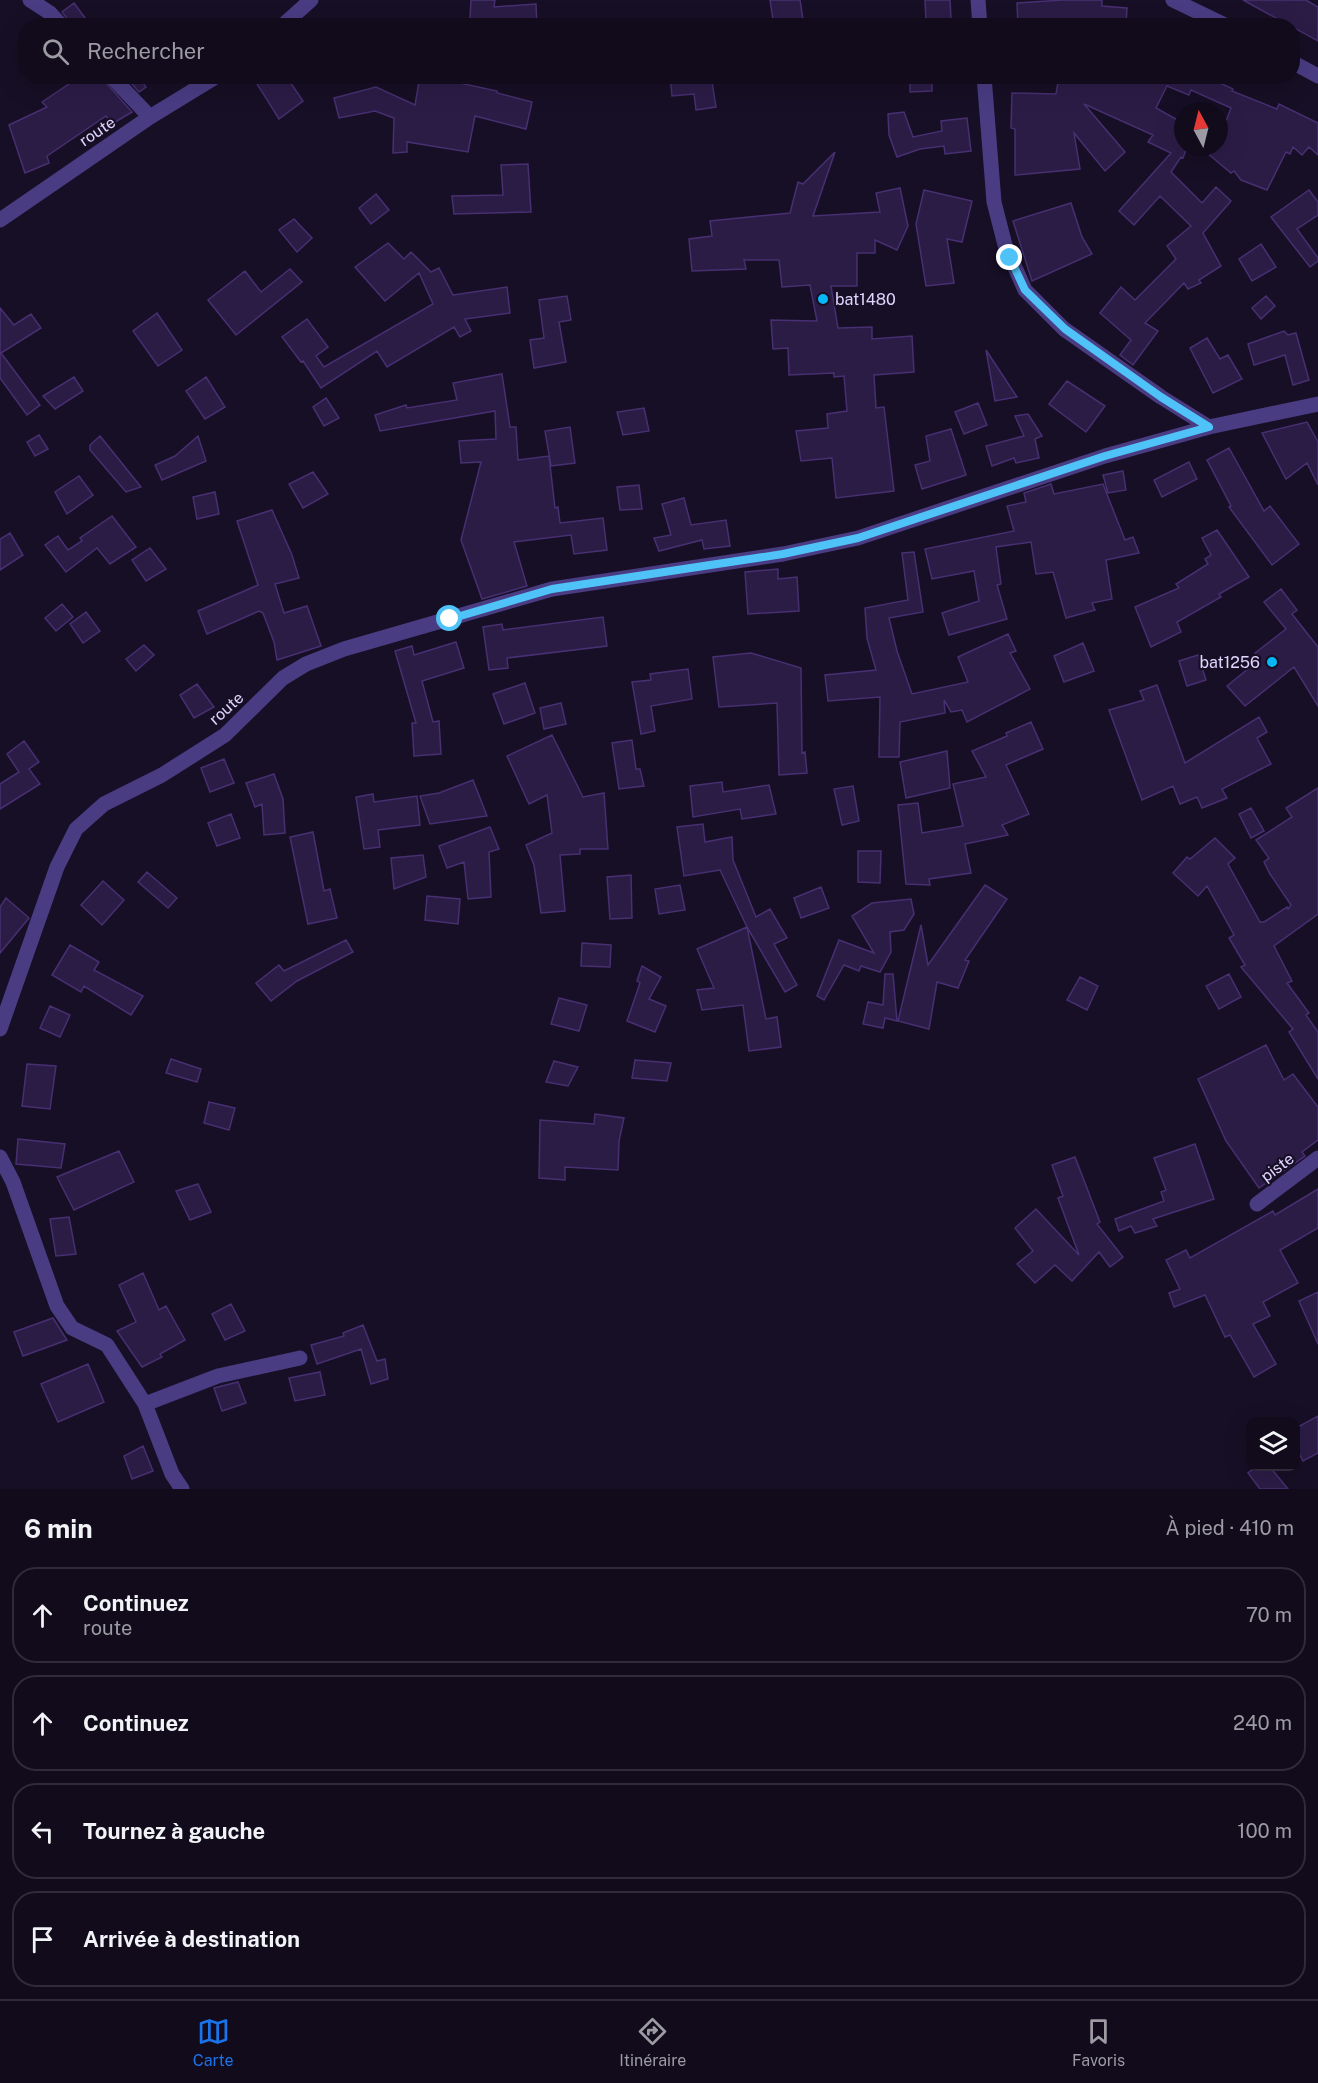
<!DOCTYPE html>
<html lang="fr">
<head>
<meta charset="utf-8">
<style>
  body { margin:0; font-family:"Public Sans",sans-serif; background:#1a1425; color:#f1f3f6 }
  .controls { position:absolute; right:18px; bottom:18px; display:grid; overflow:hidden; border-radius:12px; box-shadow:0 6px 24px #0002 }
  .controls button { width:54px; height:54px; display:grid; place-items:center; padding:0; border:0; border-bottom:2px solid #302b3b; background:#110b1c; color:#f1f3f6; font:30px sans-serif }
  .compass { position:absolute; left:1174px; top:102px; width:54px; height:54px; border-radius:50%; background:#110b1c; box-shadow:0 6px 24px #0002; rotate:353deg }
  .stop { position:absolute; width:18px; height:18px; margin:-14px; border:4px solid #4fc3f7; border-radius:50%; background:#fff }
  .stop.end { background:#4fc3f7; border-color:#fff; box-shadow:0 2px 6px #0008 }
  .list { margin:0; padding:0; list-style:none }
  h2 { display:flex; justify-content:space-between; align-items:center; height:78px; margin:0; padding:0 24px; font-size:26px }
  h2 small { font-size:20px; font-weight:400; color:#9c9ba3 }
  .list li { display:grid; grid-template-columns:39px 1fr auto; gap:18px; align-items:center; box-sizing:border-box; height:96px; margin:0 12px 12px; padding:0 12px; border:2px solid #302b3b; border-radius:24px }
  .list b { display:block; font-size:22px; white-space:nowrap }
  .list p { margin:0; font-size:20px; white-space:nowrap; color:#9c9ba3 }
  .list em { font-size:20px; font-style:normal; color:#9c9ba3 }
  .icon { flex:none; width:33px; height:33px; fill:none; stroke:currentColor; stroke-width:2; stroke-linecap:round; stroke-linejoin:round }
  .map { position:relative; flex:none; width:1318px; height:1489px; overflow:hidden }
  .search { position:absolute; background:#110b1c; box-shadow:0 6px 24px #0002; left:18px; right:18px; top:18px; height:66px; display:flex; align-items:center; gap:15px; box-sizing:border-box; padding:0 21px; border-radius:24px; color:#9c9ba3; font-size:22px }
  .sheet { height:510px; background:#110b1c }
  nav { display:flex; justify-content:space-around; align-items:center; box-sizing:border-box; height:84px; border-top:2px solid #302b3b; background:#110b1c; font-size:16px; color:#9c9ba3 }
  nav a { display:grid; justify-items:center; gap:3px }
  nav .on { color:#1a73e8 }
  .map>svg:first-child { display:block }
</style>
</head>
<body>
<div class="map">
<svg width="1318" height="1489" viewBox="0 0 1318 1489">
  <rect width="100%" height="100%" fill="#170f25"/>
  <path fill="#2b1c46" stroke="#472f71" stroke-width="1.5" d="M471 0H495L494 7 536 4 537 26H509L470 19Z
    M770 0H800L804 26H774Z
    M925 0H950L951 19 926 22Z
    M1063 0H1102V6L1127 8 1126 26H1018L1017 3Z
    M1243 0H1306L1318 7V41Z
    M74 3 91 26 72 25 62 12Z
    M81 76H100L132 112 112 124 106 116 47 156 49 163 25 173 9 125 47 107 42 102Z
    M125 76H138L146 87 139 92Z
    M252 76H286L303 101 279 119Z
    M420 76H442L441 79 497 91V93L532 102 526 129 475 116 468 152 407 142V152L393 153 394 118 375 111 339 118 334 98 376 87 415 105Z
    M670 76H711L716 107 696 110 694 94 672 96Z
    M910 76H932V91L910 92Z
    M1059 76H1205L1233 89 1232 91 1277 109 1279 104 1318 123V155L1309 147 1302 155 1293 147 1290 154 1286 152 1267 190 1241 180 1234 171 1231 173 1200 147H1219V140L1231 108 1191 90 1189 95 1167 86 1156 108 1183 123V147H1187L1183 158 1181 157 1171 172 1202 203 1216 187 1231 201 1203 233 1221 266 1199 280 1201 283 1188 289 1184 283 1145 323 1158 331 1133 365 1120 355 1131 340 1100 313 1121 287 1135 300 1176 259 1167 246 1191 226 1160 196 1134 225 1119 211 1171 153 1148 142 1153 135 1084 104 1125 152 1105 171 1074 133 1080 169 1015 175V129L1011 128 1012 93 1056 94Z
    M904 112 913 137 942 131 941 121 967 118 971 151 945 154 944 146 920 149 897 157 889 135 888 114Z
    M835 152 813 216 880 212 876 193 900 188 908 226 897 250 875 240V253H857V286H831L838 328 872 327V339L912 336 914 372 874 375 876 408 884 407 894 491 836 498 832 458 801 461 796 431 828 428 827 414 847 411 844 376 834 377V373L789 375 788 348 773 349 771 320 817 321 810 285 782 287 779 260H744L746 269 692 271 689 239 712 236 710 221 790 213 798 182 803 184Z
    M528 164 531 212 454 214 452 196 503 195 501 165Z
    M924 190 972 201 962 242 947 239 954 283 926 286 916 224Z
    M1309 190 1318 202V215L1297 229 1318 258V261L1310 267 1271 217Z
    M376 194 389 210 371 224 359 208Z
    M1071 203 1082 237 1092 254 1032 281 1013 221Z
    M294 219 312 238 297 252 279 230Z
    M388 243 404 259 411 252 431 272 439 268 453 295 507 287 510 313 465 319 471 331 460 337 454 327 387 367 377 351 321 388 303 361 301 362 282 337 307 319 328 347 316 356 324 367 433 304 419 273 385 301 355 267Z
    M1261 244 1276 267 1252 281 1239 259Z
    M290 269 302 282 236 335 208 300 245 271 261 292Z
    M567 296 571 320 559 322 566 362 534 368 530 340 544 338 539 300Z
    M1266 296 1275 306 1261 319 1252 308Z
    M0 308 14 325 31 314 41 328 1 353 40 405 27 415 0 378Z
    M157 313 182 350 158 366 133 331Z
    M1284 331 1288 335 1296 333 1309 380 1293 385 1285 355 1254 365 1248 344Z
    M1207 338 1220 359 1228 355 1242 379 1213 393 1190 348Z
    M986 350 1017 397 995 401Z
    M502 374 510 427H516L518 460 549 456 555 508 558 507 560 523 603 518 607 550 574 554 571 535 514 542 527 586 482 599 461 540 481 462 461 463 459 441 496 439 495 411 380 431 375 415 406 405 407 408 457 400 453 383Z
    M74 377 83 391 55 409 43 396Z
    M206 377 225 407 205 419 186 391Z
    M1067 381 1105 406 1086 432 1049 404Z
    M326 398 339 418 324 426 313 407Z
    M978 403 987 425 964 434 955 412Z
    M644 408 649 431 623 435 617 412Z
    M1028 414 1042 436 1035 439 1039 458 1016 463 1014 458 992 466 986 446 1024 436 1015 416Z
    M1307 422 1318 442V485L1307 463 1286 479 1262 433Z
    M570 427 575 463 551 466 545 431Z
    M951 429 966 475 922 489 915 465 930 461 926 436Z
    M39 435 48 449 35 456 27 442Z
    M100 436 141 487 126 492 90 450V445Z
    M198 436 206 461 162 480 155 465 175 456Z
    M1229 448 1264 511 1270 506 1299 544 1272 565 1229 507 1231 506 1207 460Z
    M1189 462 1197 479 1162 497 1154 480Z
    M1123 471 1126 490 1108 493 1103 475Z
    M313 472 328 494 303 508 289 484Z
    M79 476 93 495 67 514 55 492Z
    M1051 484 1054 494 1103 484 1125 540 1133 537 1139 553 1106 560 1112 599 1092 603 1095 610 1066 618 1053 572 1036 574 1031 542 996 547 1001 584 997 585 1007 619 949 635 942 613 979 601 974 571 932 579 925 549 1014 531 1007 506 1026 502 1024 493Z
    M639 485 642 509 620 510 617 487Z
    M215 492 219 514 197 519 193 497Z
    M684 498 691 525 726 520 730 546 704 549 702 540 659 551 654 538 671 535 662 504Z
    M272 510 292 555 299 578 275 584 284 613 307 606 321 646 277 660 274 642 263 613 259 611 207 634 198 611 258 585 237 521Z
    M112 516 136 547 110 564 97 548 66 572 45 545 58 536 68 550 82 541 80 538Z
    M1217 530 1249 577 1219 594 1221 597 1177 622 1181 632 1151 647 1135 607 1179 588 1176 584 1208 564 1205 559 1211 555 1202 538Z
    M10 533 23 555 0 570V539Z
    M150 548 166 569 146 581 132 560Z
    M914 552 923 612 889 618 897 651 912 694 968 682 958 657 1008 634 1016 651 1010 653 1030 689 967 722 962 710 951 712 944 700 945 713 900 722 899 757H879L880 697 828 701 825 675 876 670 867 638 865 608 908 600 902 553Z
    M778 569V579L797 577 799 611 748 614 745 572Z
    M1281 589 1297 610 1292 614 1318 647V706L1294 667 1245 706 1227 686 1260 659 1255 653 1286 629 1264 602Z
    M62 604 73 617 56 631 45 618Z
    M86 612 100 631 83 643 70 624Z
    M603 617 607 646 507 658 508 668 489 670 483 627 502 624 503 630Z
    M456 642 464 668 422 681 433 722 439 721 441 754 414 756 412 723H416L395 651 412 646 414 655Z
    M1083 643 1094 671 1064 682 1054 656Z
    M144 645 154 655 136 671 126 659Z
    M751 653 801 668 802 753 805 752 807 773 779 775 777 703 719 707 713 657Z
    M1198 655 1206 680 1187 686 1179 661Z
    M688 669 692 699 651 706 655 731 641 734 632 682 651 680 650 674Z
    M525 683 535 713 504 724 493 694Z
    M197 684 214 707 194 718 180 695Z
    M1157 685 1185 763 1259 717 1267 732 1257 738 1271 764 1222 789 1227 798 1202 808 1197 797 1180 804 1173 786 1142 800 1109 710 1144 700 1140 691Z
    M561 703 566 724 544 729 540 708Z
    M1031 722 1043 749 1006 765 1029 814 1002 825 1008 835 965 844 971 873 929 879 930 885 906 884 898 805 918 803 922 833 963 826 953 784 986 777 972 751 1007 736 1006 733Z
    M552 735 583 797 604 793 608 849H580V854L560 855 565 911 541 913 534 865 526 845 552 833 547 795 529 804 507 756Z
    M632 740 636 769H640L644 786 619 789 612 743Z
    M24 741 39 762 29 769 40 784 0 809V784L19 772 7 754Z
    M947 751 950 788 906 798 900 762Z
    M224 759 234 783 210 792 201 768Z
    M274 774 283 799 285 833 264 835 262 804 255 807 246 783Z
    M473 780 487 816 430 824 420 796 439 793Z
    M722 782 723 792 769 785 776 814 742 819 740 809 693 817 690 786Z
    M853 786 859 821 842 825 834 789Z
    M1318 788V914L1274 946 1292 981 1287 983 1309 1013 1306 1015 1318 1032V1079L1289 1032 1293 1029 1241 967 1245 965 1229 938 1234 935 1207 886 1198 896 1173 873 1187 857 1190 859 1215 838 1235 858 1228 864 1260 922H1264L1287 907 1288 909 1291 905 1270 874 1264 862 1269 858 1256 840 1292 817 1286 808Z
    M373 794 374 802 417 796 420 825 378 830 380 847 364 849 356 797Z
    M1251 808 1264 831 1251 838 1239 814Z
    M231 814 240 838 217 846 208 823Z
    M703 824 705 842 732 837 733 860 756 917 770 909 787 938 774 944 797 985 785 992 747 927 766 1019 777 1017 781 1047 749 1051 743 1005 702 1010 697 990 714 988 697 949 747 927 720 870 684 876 677 827Z
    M490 827 499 849 489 852 491 897 468 899 464 862 447 868 439 846Z
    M313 832 324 891 330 889 337 918 308 924 290 837Z
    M858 851H881L880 883 858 882Z
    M423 855 426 877 394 889 391 858Z
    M147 872 177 898 168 908 138 882Z
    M631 875 632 918 610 919 607 877Z
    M103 881 124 900 102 925 81 905Z
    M680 885 685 910 659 914 655 889Z
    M985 885 1007 899 965 960 969 961 958 988 937 982 929 1029 898 1021 921 925 928 965Z
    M821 887 829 908 801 918 794 898Z
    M427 896 460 899 458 924 425 920Z
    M6 898 29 918 0 953V907Z
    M911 899 914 914 904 930 890 932 891 952 880 972 861 966 859 971 844 965 824 1000 817 996 839 940 874 953 852 916 872 903Z
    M346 940 353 952 297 981 271 1001 256 983 279 965 284 971Z
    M582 943 611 945 610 967 581 966Z
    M70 945 99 962 94 970 143 996 131 1015 84 986 81 992 52 975Z
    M642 966 661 977 649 999 666 1006 655 1032 627 1021 640 983 637 981Z
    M885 974H893L897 1021 885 1018 883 1028 863 1024 868 1002 883 1005Z
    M1229 974 1241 997 1219 1009 1206 986Z
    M1080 977 1098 986 1087 1010 1067 1000Z
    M559 998 587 1005 579 1031 551 1024Z
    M50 1006 70 1015 60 1037 40 1028Z
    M1266 1045 1284 1080 1293 1074 1318 1107V1140L1302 1152 1305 1156 1259 1188 1226 1141 1198 1079Z
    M171 1059 201 1069 197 1082 166 1073Z
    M635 1060 671 1063 667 1081 632 1078Z
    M554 1061 578 1067 568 1086 546 1082Z
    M27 1064 56 1066 50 1109 22 1106Z
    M209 1102 235 1108 229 1130 204 1123Z
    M595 1114 624 1118 619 1141 618 1170 565 1167V1180L539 1178 540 1120 594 1124Z
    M18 1139 65 1144 61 1168 16 1164Z
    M1195 1144 1214 1199 1153 1219 1157 1226 1135 1233 1131 1226 1119 1231 1115 1219 1164 1201 1161 1192 1166 1190 1154 1158Z
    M119 1151 134 1182 74 1210 57 1177Z
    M1075 1157 1100 1222 1097 1224 1123 1257 1110 1267 1099 1252 1072 1281 1055 1265 1035 1283 1017 1264 1033 1251 1015 1228 1036 1209 1079 1255 1058 1198 1063 1196 1052 1165Z
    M198 1184 211 1212 190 1220 176 1191Z
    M1318 1189V1228L1280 1250 1298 1283 1263 1302 1270 1316 1253 1324 1276 1364 1254 1377 1230 1335 1225 1337 1205 1295 1174 1307 1169 1293 1180 1289 1166 1260 1186 1250 1190 1258 1273 1211 1275 1215Z
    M69 1217 76 1254 56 1256 50 1219Z
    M143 1273 159 1310 166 1306 185 1340 160 1354 162 1357 142 1367 117 1331 136 1322 119 1285Z
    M1318 1292V1344L1299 1301Z
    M231 1304 245 1331 225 1340 212 1314Z
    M53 1318 67 1340 23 1356 14 1332Z
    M363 1325 377 1361 385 1359 388 1379 371 1384 361 1349 317 1364 311 1345 344 1336 343 1333Z
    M88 1364 104 1402 58 1422 41 1384Z
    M320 1372 325 1395 295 1401 289 1378Z
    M238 1382 246 1403 222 1411 214 1388Z
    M1318 1416V1453L1303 1461 1296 1447V1428Z
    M143 1446 153 1471 132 1479 124 1456Z
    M1256 1467H1270L1288 1489H1260L1248 1473Z"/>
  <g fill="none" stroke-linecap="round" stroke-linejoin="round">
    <path stroke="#4a3c83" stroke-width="15" d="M30 0 50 13 62 26
      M978 0 980 26
      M1173 0 1227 26
      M282 26 311 0
      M1292 62 1318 76
      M111 76 150 117
      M984 76 994 202 1005 245 1025 290 1064 329 1161 397 1209 427
      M0 220 150 117 217 76
      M0 1029 57 867 76 829 104 804 162 775 225 735 283 678 306 664 344 649 552 589 783 554 858 538 1105 456 1209 427 1318 404
      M0 1157 13 1182 57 1306 72 1328 107 1345 145 1404 172 1474 182 1489
      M1257 1204 1318 1158
      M145 1404 218 1376 300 1358"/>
  </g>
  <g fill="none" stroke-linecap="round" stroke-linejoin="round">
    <path stroke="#4fc3f7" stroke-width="8" d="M450 619 552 589 783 554 858 538 1105 456 1209 427 1161 397 1065 329 1025 290 1010 258"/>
  </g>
  <g fill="#06b8f8" stroke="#170f25" stroke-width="2">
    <circle cx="823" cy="299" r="6"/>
    <circle cx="1272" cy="662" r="6"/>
  </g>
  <g text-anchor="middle" stroke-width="4.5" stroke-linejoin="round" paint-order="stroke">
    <g font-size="16" fill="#e0d5fe" stroke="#170f25">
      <text transform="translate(97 131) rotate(-34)" y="6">route</text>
      <text transform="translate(226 708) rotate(-42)" y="6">route</text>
      <text transform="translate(1277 1167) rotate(-37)" y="6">piste</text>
    </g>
    <g font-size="16" fill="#e0d5fe" stroke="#170f25" text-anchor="start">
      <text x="835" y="305">bat1480</text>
      <text x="1260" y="668" text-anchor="end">bat1256</text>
    </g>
  </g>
</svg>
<div class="controls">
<button><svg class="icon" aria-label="layers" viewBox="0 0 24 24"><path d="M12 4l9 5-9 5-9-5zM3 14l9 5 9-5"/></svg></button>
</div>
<svg class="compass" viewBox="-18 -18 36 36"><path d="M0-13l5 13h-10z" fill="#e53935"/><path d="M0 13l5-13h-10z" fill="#9c9ba3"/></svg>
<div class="stop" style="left:450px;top:619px"></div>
<div class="stop end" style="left:1010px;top:258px"></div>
<div class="search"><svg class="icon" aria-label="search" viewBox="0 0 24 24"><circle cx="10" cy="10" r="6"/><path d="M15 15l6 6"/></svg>Rechercher</div>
</div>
<section class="sheet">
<h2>6 min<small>À pied · 410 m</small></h2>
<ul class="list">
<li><svg class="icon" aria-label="ahead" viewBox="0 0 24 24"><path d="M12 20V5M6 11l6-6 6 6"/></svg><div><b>Continuez</b><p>route</p></div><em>70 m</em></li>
<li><svg class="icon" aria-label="ahead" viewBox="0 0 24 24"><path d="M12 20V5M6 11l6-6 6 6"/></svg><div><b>Continuez</b></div><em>240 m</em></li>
<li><svg class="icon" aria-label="left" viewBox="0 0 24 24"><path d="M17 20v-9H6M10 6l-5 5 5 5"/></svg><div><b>Tournez à gauche</b></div><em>100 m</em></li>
<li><svg class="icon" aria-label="arrive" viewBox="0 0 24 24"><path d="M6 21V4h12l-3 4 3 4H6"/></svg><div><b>Arrivée à destination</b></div></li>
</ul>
</section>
<nav>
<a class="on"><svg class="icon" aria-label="map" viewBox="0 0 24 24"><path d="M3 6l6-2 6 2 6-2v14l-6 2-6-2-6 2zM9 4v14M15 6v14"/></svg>Carte</a>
<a><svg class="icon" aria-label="directions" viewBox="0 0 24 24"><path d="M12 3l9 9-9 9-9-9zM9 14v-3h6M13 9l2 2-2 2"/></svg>Itinéraire</a>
<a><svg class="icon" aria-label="saved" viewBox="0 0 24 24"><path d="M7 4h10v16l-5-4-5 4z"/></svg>Favoris</a>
</nav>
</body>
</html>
